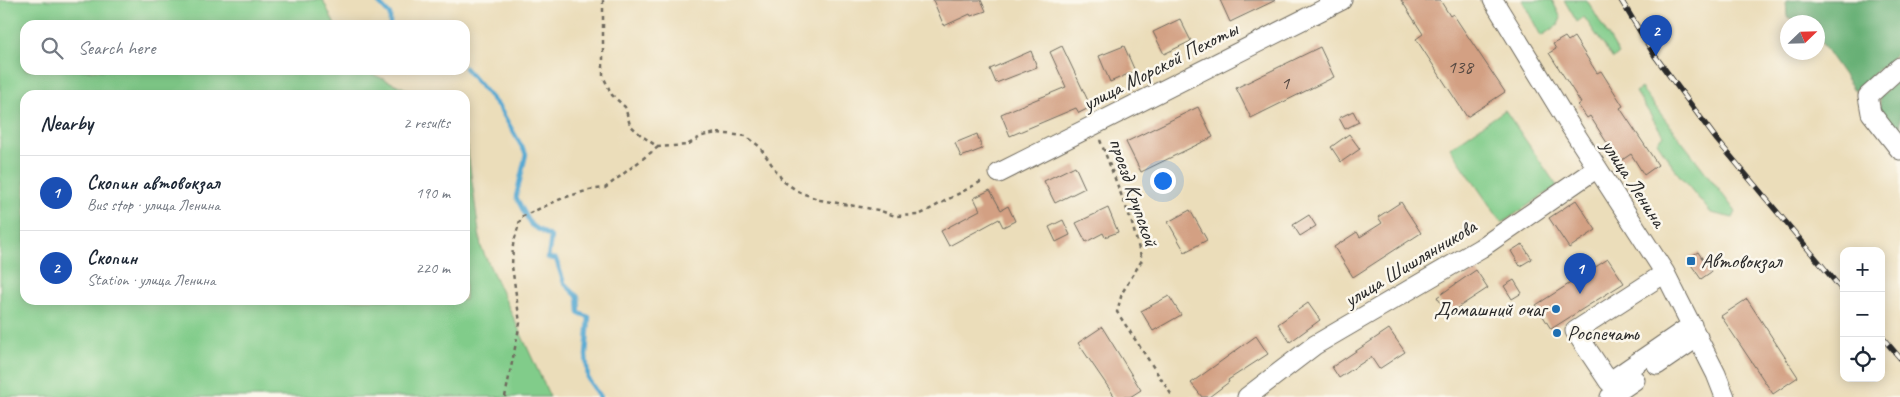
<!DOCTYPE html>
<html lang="en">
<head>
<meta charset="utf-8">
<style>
  body { margin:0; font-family:Caveat,sans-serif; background:#f2f2f3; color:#1f2937 }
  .controls { position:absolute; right:15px; bottom:15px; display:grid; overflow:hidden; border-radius:10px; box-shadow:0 2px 12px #0003 }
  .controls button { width:45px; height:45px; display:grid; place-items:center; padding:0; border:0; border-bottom:1px solid #e0e1e3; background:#fff; color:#1f2937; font:25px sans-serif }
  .compass { position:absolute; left:1780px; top:15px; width:45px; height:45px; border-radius:50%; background:#fff; box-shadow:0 2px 12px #0003; rotate:67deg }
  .you { position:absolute; left:1162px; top:180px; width:18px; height:18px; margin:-12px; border:4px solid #fff; border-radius:50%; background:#1a73e8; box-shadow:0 0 0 8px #1a73e833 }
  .badge { display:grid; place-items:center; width:32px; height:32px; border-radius:50%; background:#111827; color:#fff; font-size:16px; font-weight:700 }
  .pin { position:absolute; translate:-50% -41px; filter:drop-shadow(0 1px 2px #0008) }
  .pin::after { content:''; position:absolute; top:26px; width:18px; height:15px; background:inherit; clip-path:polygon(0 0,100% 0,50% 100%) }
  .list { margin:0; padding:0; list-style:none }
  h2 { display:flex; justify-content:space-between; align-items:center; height:65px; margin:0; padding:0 20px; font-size:21px }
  h2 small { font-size:16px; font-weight:400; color:#747a83 }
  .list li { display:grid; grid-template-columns:32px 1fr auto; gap:15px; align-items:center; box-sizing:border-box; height:75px; padding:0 20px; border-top:1px solid #e0e1e3 }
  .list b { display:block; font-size:19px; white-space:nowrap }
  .list p { margin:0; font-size:16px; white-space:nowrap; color:#747a83 }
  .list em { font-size:16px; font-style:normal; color:#747a83 }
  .icon { flex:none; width:28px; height:28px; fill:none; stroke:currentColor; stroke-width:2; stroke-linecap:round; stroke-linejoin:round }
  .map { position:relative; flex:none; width:1900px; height:397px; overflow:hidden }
  .search { position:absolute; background:#fff; box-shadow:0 2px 12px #0003; left:20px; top:20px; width:450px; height:55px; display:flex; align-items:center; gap:12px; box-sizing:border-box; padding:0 18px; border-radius:15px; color:#747a83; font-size:19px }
  .panel { position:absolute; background:#fff; box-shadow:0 2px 12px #0003; left:20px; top:90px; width:450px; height:215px; border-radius:15px }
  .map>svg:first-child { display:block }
</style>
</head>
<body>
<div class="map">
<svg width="1900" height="397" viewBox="0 0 1900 397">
  <rect width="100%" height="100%" fill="#fbf7ec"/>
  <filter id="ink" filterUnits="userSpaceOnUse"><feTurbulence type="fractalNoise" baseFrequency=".02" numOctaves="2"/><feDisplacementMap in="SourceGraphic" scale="10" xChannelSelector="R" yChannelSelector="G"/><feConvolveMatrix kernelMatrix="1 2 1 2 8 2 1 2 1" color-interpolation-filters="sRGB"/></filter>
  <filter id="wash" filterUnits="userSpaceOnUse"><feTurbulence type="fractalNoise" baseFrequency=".0096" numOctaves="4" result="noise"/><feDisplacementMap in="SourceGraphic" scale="20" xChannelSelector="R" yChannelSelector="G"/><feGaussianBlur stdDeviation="1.12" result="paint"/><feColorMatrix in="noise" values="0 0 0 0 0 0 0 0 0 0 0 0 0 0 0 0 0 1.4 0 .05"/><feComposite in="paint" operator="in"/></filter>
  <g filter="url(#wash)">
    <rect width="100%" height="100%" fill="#ebddba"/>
    <path fill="#81cc8a" stroke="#567c5a" d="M0 0H323L335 25H25V70H363L420 95H25V300H465V132L481 247 550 397H0Z
      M1522 0H1552L1561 18 1558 25 1541 36Z
      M1564 0H1587L1619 54 1613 59 1584 17 1577 22Z
      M1641 88 1736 212 1733 218 1711 213 1679 175 1657 142 1663 135 1636 92Z
      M1505 110 1557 186 1502 223 1450 148Z"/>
    <path fill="#68b076" stroke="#4a6e50" d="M1786 0H1900V50L1855 91 1818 38V22H1798L1787 17Z
      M1900 78V138L1880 114V96Z"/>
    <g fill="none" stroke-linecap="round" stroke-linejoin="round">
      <path stroke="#56a9d2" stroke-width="4.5" d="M376 0 390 15V25
        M465 68 499 107 526 154 516 197 531 225 551 237 548 258 556 259 564 283 578 297 579 313 589 317 586 355 588 379 600 397"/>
    </g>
    <g id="blocks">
      <path fill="#d3a083" d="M933 0H981L986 11 971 16 970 14 944 26Z
        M1220 0H1276L1230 22Z
        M1401 0H1440L1450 16 1453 14 1505 92 1467 117 1416 39 1423 34Z
        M1180 19 1191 41 1164 54 1153 32Z
        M1565 37 1568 41 1574 37 1597 73 1601 71 1623 106 1620 108 1658 165 1644 175 1631 154 1619 162 1590 116 1587 118 1578 105 1581 103 1549 53 1556 49 1553 44Z
        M1062 46 1091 107 1079 113 1076 108 1010 136 1001 114 1066 87 1050 52Z
        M1124 46 1135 71 1110 82 1099 56Z
        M1320 47 1334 77 1251 118 1236 88Z
        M1031 51 1037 67 996 83 990 69Z
        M1198 107 1213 137 1141 172 1126 142Z
        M1353 111 1359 122 1345 129 1339 118Z
        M977 134 982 149 961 157 955 143Z
        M1349 134 1360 149 1341 162 1331 147Z
        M1075 166 1085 188 1055 203 1044 181Z
        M990 190 1001 210 1008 206 1015 221 1003 227 999 219 949 246 941 231 980 210 974 198Z
        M1576 200 1596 230 1569 248 1549 218Z
        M1401 202 1421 233 1353 277 1334 247 1357 232 1360 237 1382 223 1378 217Z
        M1108 208 1118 232 1105 237 1103 233 1086 242 1076 223Z
        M1190 210 1207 240 1185 252 1168 222Z
        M1309 215 1316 226 1300 236 1293 225Z
        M1063 220 1070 235 1056 242 1049 227Z
        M1522 244 1532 259 1520 266 1511 251Z
        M1698 252 1711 272 1701 279 1687 259Z
        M1608 259 1624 283 1551 329 1536 305Z
        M1476 270 1488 288 1448 314 1437 297Z
        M1514 280 1522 293 1512 299 1504 286Z
        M1169 296 1181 315 1153 331 1141 311Z
        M1747 299 1798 377 1773 394 1721 316Z
        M1308 303 1320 320 1290 342 1278 324Z
        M1102 327 1141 390 1130 397H1115L1078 343Z
        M1389 329 1405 352 1379 369 1371 357 1339 378 1332 367Z
        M1256 336 1268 354 1228 380 1229 382 1209 397H1202L1191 383Z"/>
    </g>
  </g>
  <g filter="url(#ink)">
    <use href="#blocks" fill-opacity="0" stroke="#6e695d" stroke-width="1"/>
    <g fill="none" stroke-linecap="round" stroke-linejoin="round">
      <g stroke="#6e695d" stroke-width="21">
        <path id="minor" d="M1493 0 1567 121 1665 273 1716 374 1725 397
          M1900 67 1868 96 1871 113 1900 150
          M999 173 1342 0
          M1665 273 1575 331 1609 382 1692 325
          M1657 365 1698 337
          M1247 397 1315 345 1481 248 1597 168
          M1610 397 1635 380"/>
      </g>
      <path stroke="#6e695d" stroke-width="2.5" stroke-dasharray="4 4" stroke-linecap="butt" d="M603 0V76L612 95 625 107 630 125 642 136 658 147 687 145 702 136 717 133 746 136 759 146 783 181 799 192 820 200 878 210 895 216 919 215 984 180
        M1100 140 1131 220 1142 260 1122 293 1117 312 1173 397
        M505 397 520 323 512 266 513 245 521 217 563 198 589 190 605 188 658 147"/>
      <use href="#minor" stroke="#fff" stroke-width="19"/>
      <g stroke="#2b2b2b" stroke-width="5.5">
        <path id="rail" d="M1621 0 1655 56 1717 140 1844 292
          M1881 336 1900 358"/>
      </g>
      <use href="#rail" stroke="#fbf7ec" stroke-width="4" stroke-dasharray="11" stroke-linecap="butt"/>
    </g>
  </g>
  <g fill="#1f6fb2" stroke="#fbf7ec" stroke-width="2">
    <rect x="1686" y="256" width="10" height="10" rx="2.5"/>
    <circle cx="1556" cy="309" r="5"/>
    <circle cx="1557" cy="333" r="5"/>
  </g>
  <g text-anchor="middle" stroke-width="5" stroke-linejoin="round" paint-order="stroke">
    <g font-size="19" fill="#554841">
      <text x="1460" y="73">138</text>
      <text x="1285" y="89">1</text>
    </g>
    <g font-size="21" fill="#2b2b2b" stroke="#fbf7ec">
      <text transform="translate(1160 66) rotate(-27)" y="7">улица Морской Пехоты</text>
      <text transform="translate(1634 183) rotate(57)" y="7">улица Ленина</text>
      <text transform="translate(1134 192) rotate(71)" y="7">проезд Крупской</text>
      <text transform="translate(1410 263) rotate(-31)" y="7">улица Шишлянникова</text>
    </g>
    <g font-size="21" fill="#2b2b2b" stroke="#fbf7ec" text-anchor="start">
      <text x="1701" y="268">Автовокзал</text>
      <text x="1546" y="316" text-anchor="end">Домашний очаг</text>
      <text x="1567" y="340">Роспечать</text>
    </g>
  </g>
</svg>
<div class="controls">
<button>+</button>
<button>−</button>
<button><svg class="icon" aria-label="locate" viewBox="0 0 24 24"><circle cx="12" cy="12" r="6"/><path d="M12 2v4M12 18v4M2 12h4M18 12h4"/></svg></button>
</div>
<svg class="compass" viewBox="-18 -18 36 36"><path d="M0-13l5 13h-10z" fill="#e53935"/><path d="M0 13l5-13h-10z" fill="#747a83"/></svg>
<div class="you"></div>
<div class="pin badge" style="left:1580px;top:294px;background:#1a4fb4">1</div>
<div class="pin badge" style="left:1656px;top:56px;background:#1a4fb4">2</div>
<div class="search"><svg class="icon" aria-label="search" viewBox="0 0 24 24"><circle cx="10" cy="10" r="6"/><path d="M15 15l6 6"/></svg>Search here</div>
<section class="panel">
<h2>Nearby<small>2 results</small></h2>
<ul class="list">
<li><span class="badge" style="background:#1a4fb4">1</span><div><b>Скопин автовокзал</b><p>Bus stop · улица Ленина</p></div><em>190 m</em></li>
<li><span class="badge" style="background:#1a4fb4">2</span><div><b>Скопин</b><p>Station · улица Ленина</p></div><em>220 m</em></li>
</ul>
</section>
</div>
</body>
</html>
